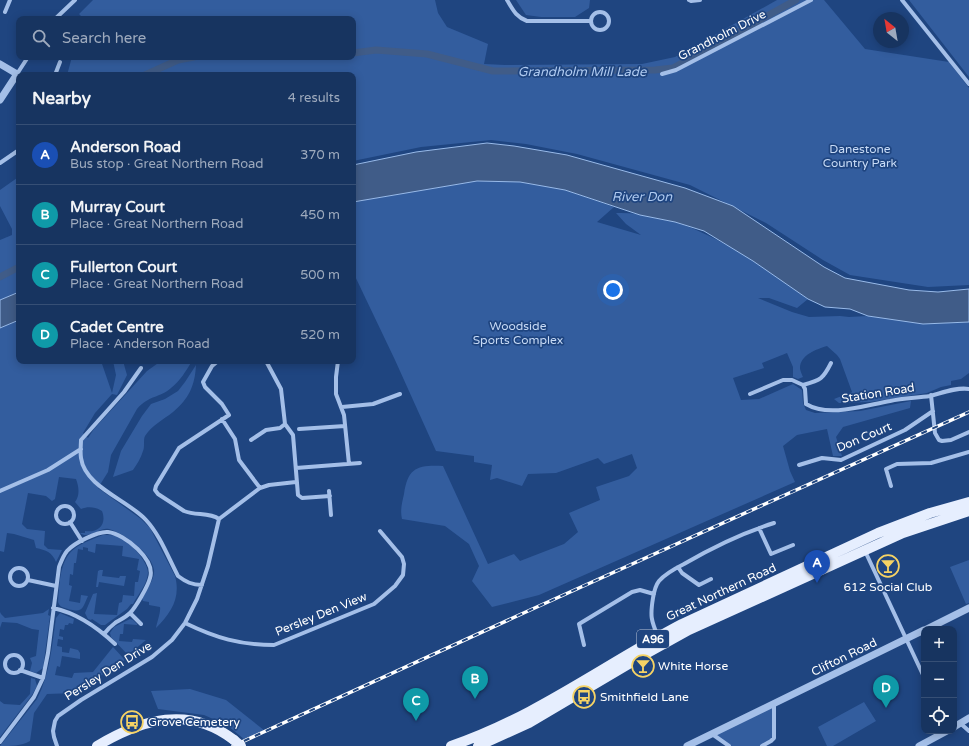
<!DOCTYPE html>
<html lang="en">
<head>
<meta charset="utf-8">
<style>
  body { margin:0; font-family:"Varela Round",sans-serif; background:#203c66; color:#f1f3f6 }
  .controls { position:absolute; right:12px; bottom:12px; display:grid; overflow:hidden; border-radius:8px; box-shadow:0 2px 10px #0003 }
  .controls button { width:36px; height:36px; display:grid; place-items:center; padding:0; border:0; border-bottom:1px solid #364f75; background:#173460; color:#f1f3f6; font:20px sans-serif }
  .compass { position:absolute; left:873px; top:12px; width:36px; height:36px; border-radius:50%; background:#173460; box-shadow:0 2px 10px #0003; rotate:329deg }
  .you { position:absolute; left:613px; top:290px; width:14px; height:14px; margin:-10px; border:3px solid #fff; border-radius:50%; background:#1a73e8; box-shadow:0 0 0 6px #1a73e833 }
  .badge { display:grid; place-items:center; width:26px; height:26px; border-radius:50%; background:#f6d364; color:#fff; font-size:13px; font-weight:700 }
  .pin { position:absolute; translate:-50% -33px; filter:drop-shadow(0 1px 2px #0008) }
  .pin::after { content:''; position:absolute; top:21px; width:14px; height:12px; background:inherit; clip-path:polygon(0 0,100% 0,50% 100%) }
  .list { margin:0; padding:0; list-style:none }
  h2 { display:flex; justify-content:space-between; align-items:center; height:52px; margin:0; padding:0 16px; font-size:17px }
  h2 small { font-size:13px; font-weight:400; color:#9eaabd }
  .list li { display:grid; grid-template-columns:26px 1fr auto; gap:12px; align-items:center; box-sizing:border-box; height:60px; padding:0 16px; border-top:1px solid #364f75 }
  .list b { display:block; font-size:15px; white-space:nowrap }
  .list p { margin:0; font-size:13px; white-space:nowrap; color:#9eaabd }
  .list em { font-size:13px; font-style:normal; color:#9eaabd }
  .icon { flex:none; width:22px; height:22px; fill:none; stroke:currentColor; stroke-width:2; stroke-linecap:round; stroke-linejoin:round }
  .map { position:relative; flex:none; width:969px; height:746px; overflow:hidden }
  .search { position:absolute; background:#173460; box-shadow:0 2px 10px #0003; left:16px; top:16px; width:340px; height:44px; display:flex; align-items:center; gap:10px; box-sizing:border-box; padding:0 14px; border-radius:8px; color:#9eaabd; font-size:15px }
  .panel { position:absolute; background:#173460; box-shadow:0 2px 10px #0003; left:16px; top:72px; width:340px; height:292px; border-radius:8px }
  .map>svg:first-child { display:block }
</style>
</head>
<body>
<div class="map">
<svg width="969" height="746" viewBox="0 0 969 746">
  <rect width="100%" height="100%" fill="#1f4580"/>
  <path fill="#335d9e" d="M93 0H435L438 13 447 27 488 44 484 64 505 65 642 64 675 57 777 0H824L865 49 949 62 969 88V285L928 287 850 275 823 260 766 223 690 185 577 154 526 144 491 140 421 147 353 161V75H67L72 57H353V19H84L79 14Z
    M516 0H590L589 8 575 17H541L526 15Z
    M909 0H969V77Z
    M17 178 19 179V292L0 300V240L12 235V229L0 206V190Z
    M477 181 520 182 565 190 614 207 597 222 641 235 626 224 616 213C688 211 752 259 808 299L797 308 769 298H758L792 312 809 317 840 316 849 317 868 316 923 324 969 322V373L961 379 951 381V385L941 387 927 393 870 402 839 403 834 399 852 392 840 359 837 355 827 346C817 349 800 355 800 368 800 370 802 375 803 377L798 379 793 377V367L787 353 762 363 764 368 733 378 741 400 759 399 793 384 802 390 803 403 806 410 815 413 860 411 911 401 910 408 843 427 836 437 842 456H833L827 429 797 435 783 446 790 471 795 482 539 595 492 607 472 581 479 566 469 544 445 526 402 519C400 510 402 503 404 494 408 467 418 465 443 466L488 564 514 554 520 561 564 544 578 532 569 513 600 500 596 487 629 476 637 468 632 454 604 464 598 458 556 473 528 474 522 486 497 478 490 480 492 465 474 462V456L436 451 395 360 353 272V202Z
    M19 320V361H101L112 393 116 375 113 361H123L127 375 117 395 112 394 95 413 83 433 88 438 94 429 147 371 161 361H192C186 371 180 381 171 388 160 398 149 395 137 409L111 455 108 472 98 488 141 519 150 528 175 576C181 598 171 613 156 628 157 622 161 612 160 607L149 605V602L143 601 142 599C146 590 155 579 154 570 152 554 124 533 109 529 99 527 89 540 80 533H85V531C99 533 107 524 102 511 96 507 88 506 81 509L75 502C80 495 79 487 76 479L59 477 55 499 52 501 46 496 28 493 22 524 27 529 45 531 44 545 48 549 62 550 56 562C52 552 46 550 36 548L34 540 14 534 7 533 4 552 0 551V328Z
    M196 365C195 385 189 399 173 412 163 420 152 425 145 436 143 440 145 446 143 451 141 458 137 464 133 470L113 477 121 451 142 416 151 404 165 399 178 391 185 382Z
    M103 535C109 535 113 535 119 537 129 541 148 561 148 573 147 585 138 594 133 604H131L127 609 105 625H101L92 619 91 620 88 619 85 613 93 594 97 593 94 614 117 615 119 603 122 602 123 595 134 596 135 582H138L140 571 137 570 139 559 122 556 123 546 96 544 95 553 88 551V548L83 547V550L78 549 76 563H74L73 575 70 574 69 585 72 586 69 601 80 603 81 595 88 596C82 609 83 613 68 609 62 607 60 607 58 602 60 581 59 556 80 545 87 541 95 538 103 535Z
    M969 560V603L966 604 950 567Z
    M100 570H103L102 576 119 578 120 576H126L124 586 99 582 98 587H96L98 571Z
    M49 609 48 615 50 616 43 668 36 673 30 671 32 663 30 658 36 656 39 630 32 629 17 623 2 622 0 628V612L1 614 5 618 43 613Z
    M60 613 74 619 73 624 69 623 68 625H65L64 630 60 629 59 636 63 637V640L58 639 57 646 62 647V652L69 653 70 648 78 650 80 653V659L62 656 60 667 57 666 55 675 72 678 74 673 93 672 113 647 125 660 74 693 47 694 34 713 30 741C21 746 11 746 0 746L37 699C50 674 52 645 56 618Z
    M130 619 133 620 137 624V625L124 624 123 634H120L119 641 132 642 133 639 146 640 128 655 111 637 110 633 114 627Z
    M31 678 35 679 37 686 32 695 0 737V701L4 704 20 705 30 694Z
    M190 689 226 700 265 731 245 740 227 725 204 715 158 709 151 691Z
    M864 702 876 721 833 746H827L818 727Z
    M774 704 775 736 762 746H729L712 734Z"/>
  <path fill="#405c88" stroke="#98bae9" d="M487 143 514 146 567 155 685 188 733 206 824 267 845 278 909 290 938 292 969 289V322L923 324 868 316 850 309 825 307 808 299 753 261 704 231 675 222 640 215 565 190 520 182 477 181 353 202V165L416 152Z
    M19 292V320L0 328V300Z"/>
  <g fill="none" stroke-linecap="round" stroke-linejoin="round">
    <path stroke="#405c88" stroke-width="7" d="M353 53 376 50 427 54 493 71 655 70 673 68 796 0
      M145 75 178 60 194 57
      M0 277 19 267"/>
    <path stroke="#a4bfe8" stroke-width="4" d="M507 0C513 10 516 17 527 21H591
      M689 0 691 1 700 0
      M902 0 969 84
      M5 12 10 0
      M591 21a9 9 0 1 1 18 0a9 9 0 1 1-18 0Z
      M55 19 75 0
      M17 74 28 57
      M662 74 676 70 811 0
      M55 75 60 62
      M0 163 19 150
      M218 361 212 366 203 382 205 387 222 404 229 415 179 448 156 486 155 490 158 494 184 511C196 516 209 512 219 519
      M266 361 281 389 285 424 293 435 298 495 302 498 330 496
      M338 361 336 377V394L344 415 349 464
      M141 368 124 392 81 440C81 445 80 452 81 458 85 487 128 500 146 520 160 535 168 557 178 576 186 582 192 585 202 585
      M803 385C821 380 823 379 831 363
      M750 394 783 380H792L803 385 805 389 806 404C829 418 866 405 890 401 903 398 917 398 930 396 942 393 956 387 969 389
      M931 395 935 433 939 440 942 441 951 440 969 432
      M342 407 373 404 400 394
      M222 419 235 439 239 460 260 488
      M299 429 345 426
      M251 440 266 430 280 428 285 424
      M799 465 822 458 841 460 905 430 933 411
      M296 468 360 463
      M891 486 886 469 897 464 931 463 969 452
      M0 491 48 470 81 449
      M329 491 331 515
      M56 515a9 9 0 1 1 18 0a9 9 0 1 1-18 0Z
      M70 522 82 541
      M759 528 771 554 793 545
      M865 551 924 677
      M678 567 682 573 699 585 711 579
      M10 577a9 9 0 1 1 18 0a9 9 0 1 1-18 0Z
      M28 580 56 586
      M53 608C77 613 97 627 115 644
      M130 613 141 624
      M185 623C216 638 240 645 274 645L374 604 395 586 403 575 404 564 402 557 380 531
      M658 637C651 620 650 616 653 598 654 592 655 586 659 581 665 574 676 568 684 564 713 547 742 533 774 523
      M584 645 579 624 632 592 640 590 654 594
      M5 664a9 9 0 1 1 18 0a9 9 0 1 1-18 0Z
      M20 670 43 678
      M960 723 969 731
      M712 734 729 746
      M0 742 34 697 43 678 48 653 59 567C61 562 63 556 67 551 74 543 98 531 108 532 125 534 156 560 150 578 148 586 136 607 130 613 126 617 120 620 115 623 111 626 107 630 104 634
      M57 746 54 737 53 731 55 721 58 716 81 700 152 657 172 640 185 623 197 599 208 566 219 519 260 488 269 485 296 482
      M762 746 771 741 774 738V704"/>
    <path stroke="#a4bfe8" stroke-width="7" d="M0 64 17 74 0 100
      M927 629 969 608
      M954 727 969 718
      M687 746 924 630
      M919 746 947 731"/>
    <path stroke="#e6eefe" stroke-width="10" d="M97 746C142 719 189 705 234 740
      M451 746C534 718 604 665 682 624L878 533 930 513 969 502
      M478 746 529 723 644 655 689 630 903 533 969 511"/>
    <g stroke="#fff" stroke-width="3.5">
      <path id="rail" d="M233 746 528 611 969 412"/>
    </g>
    <use href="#rail" stroke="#1f4580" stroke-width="2" stroke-dasharray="6" stroke-linecap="butt"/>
    <path stroke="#e6eefe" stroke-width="10" d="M234 740 241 746"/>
  </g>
  <defs>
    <g id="bar-ring" transform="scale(1.15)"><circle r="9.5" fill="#1f4580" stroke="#f6d364" stroke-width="1.5"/><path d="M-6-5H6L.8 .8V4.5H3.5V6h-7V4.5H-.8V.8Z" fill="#f6d364"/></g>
    <g id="bus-ring" transform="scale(1.15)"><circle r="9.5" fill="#1f4580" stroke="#f6d364" stroke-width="1.5"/><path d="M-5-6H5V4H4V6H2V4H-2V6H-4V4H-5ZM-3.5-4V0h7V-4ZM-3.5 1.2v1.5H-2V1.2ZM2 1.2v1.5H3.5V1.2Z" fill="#f6d364"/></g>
  </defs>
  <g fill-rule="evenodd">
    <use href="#bar-ring" x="888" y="566"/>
    <use href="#bar-ring" x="643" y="666"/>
    <use href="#bus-ring" x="584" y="697"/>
    <use href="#bus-ring" x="132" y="722"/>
  </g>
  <g text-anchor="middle" stroke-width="3.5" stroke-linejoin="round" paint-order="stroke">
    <rect fill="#1f4580" stroke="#bcc7d9" stroke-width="1" x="637" y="630" width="32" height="18" rx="3"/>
    <g font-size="11" font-weight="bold" fill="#fff">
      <text x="653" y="643">A96</text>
    </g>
    <g font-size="12" fill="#fff" stroke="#1f4580">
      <text transform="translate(722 35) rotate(-27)" y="4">Grandholm Drive</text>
      <text transform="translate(878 393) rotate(-9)" y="4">Station Road</text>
      <text transform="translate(864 437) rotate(-23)" y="4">Don Court</text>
      <text transform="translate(721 592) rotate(-25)" y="4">Great Northern Road</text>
      <text transform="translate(321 614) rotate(-22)" y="4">Persley Den View</text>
      <text transform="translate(844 657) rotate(-26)" y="4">Clifton Road</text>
      <text transform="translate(108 671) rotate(-32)" y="4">Persley Den Drive</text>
    </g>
    <g font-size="12" fill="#c8dbf6" stroke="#1f4580">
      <text x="860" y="153">Danestone<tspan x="860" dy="14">Country Park</tspan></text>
      <text x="518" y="330">Woodside<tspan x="518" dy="14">Sports Complex</tspan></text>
    </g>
    <g font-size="12" fill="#fff" stroke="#1f4580" text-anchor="start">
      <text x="888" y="591" text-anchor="middle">612 Social Club</text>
      <text x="658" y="670">White Horse</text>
      <text x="600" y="701">Smithfield Lane</text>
      <text x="148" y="726">Grove Cemetery</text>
    </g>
    <g font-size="13" font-style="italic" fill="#afcaf0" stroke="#1f4580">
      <text x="582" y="76">Grandholm Mill Lade</text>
      <text x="642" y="201">River Don</text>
    </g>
  </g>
</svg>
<div class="controls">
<button>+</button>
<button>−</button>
<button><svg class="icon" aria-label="locate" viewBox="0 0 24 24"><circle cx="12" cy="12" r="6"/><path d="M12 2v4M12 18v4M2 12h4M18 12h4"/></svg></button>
</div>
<svg class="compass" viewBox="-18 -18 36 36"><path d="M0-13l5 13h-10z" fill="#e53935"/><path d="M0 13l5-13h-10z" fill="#9eaabd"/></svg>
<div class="you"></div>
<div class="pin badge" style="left:817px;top:583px;background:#1a4fb4">A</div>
<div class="pin badge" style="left:475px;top:699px;background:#0f9aa8">B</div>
<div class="pin badge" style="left:416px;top:721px;background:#0f9aa8">C</div>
<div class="pin badge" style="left:886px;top:708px;background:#0f9aa8">D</div>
<div class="search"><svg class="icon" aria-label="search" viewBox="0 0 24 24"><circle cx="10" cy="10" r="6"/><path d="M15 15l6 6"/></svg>Search here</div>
<section class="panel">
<h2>Nearby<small>4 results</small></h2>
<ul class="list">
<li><span class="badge" style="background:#1a4fb4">A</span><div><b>Anderson Road</b><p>Bus stop · Great Northern Road</p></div><em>370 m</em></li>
<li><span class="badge" style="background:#0f9aa8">B</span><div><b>Murray Court</b><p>Place · Great Northern Road</p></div><em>450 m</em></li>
<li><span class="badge" style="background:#0f9aa8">C</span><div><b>Fullerton Court</b><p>Place · Great Northern Road</p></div><em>500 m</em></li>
<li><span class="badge" style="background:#0f9aa8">D</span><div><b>Cadet Centre</b><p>Place · Anderson Road</p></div><em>520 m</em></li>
</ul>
</section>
</div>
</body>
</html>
